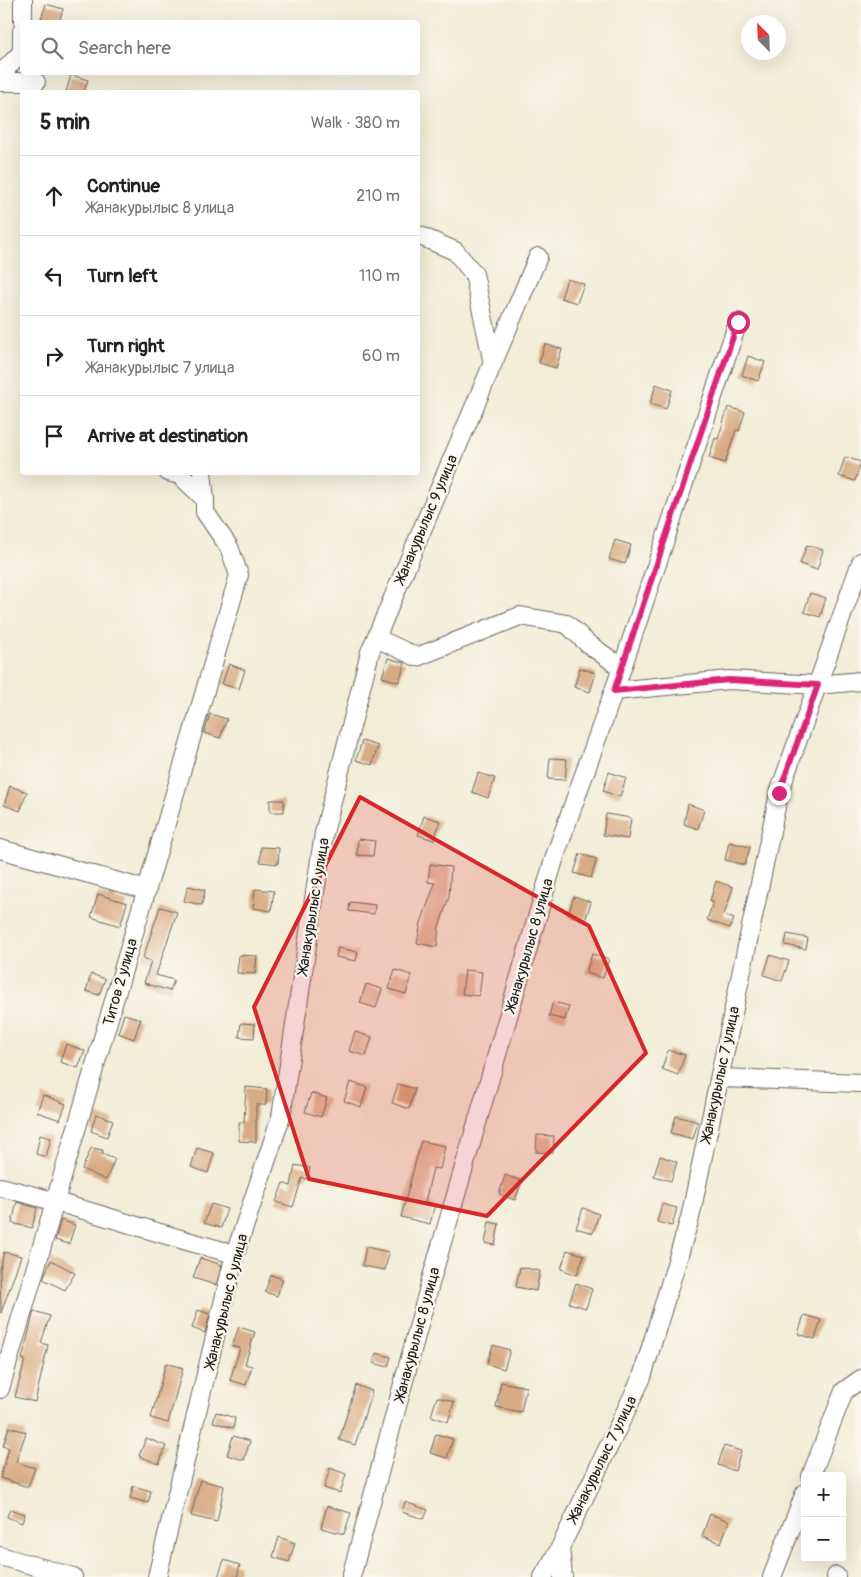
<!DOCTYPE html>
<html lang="en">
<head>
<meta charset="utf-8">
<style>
  body { margin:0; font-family:Pangolin,sans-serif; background:#f2f2f2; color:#222 }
  .controls { position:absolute; right:15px; bottom:15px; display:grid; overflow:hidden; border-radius:5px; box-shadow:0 5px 20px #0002 }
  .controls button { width:45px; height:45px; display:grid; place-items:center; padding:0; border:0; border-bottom:1px solid #e0e0e0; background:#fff; color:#222; font:25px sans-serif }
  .compass { position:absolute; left:741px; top:15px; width:45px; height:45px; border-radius:50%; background:#fff; box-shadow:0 5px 20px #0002; rotate:337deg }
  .stop { position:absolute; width:15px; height:15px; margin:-11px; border:4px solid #db2777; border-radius:50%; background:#fff }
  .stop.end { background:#db2777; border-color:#fff; box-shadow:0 1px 5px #0008 }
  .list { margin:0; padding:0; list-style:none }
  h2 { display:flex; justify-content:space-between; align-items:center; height:65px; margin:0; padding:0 20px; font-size:21px }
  h2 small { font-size:16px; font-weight:400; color:#767676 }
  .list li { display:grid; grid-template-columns:32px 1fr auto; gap:15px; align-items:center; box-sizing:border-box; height:80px; padding:0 20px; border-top:1px solid #e0e0e0 }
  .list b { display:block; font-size:19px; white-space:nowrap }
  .list p { margin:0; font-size:16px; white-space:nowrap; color:#767676 }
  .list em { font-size:16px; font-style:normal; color:#767676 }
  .icon { flex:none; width:28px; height:28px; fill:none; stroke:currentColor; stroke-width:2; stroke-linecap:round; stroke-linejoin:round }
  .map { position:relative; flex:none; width:861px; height:1577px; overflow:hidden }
  .search { position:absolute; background:#fff; box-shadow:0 5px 20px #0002; left:20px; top:20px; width:400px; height:55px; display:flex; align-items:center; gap:12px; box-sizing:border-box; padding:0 18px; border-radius:5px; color:#767676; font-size:19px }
  .panel { position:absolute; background:#fff; box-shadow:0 5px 20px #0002; left:20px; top:90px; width:400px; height:385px; border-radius:5px }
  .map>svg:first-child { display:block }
</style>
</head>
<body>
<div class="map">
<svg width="861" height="1577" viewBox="0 0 861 1577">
  <rect width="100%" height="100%" fill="#fbf7ec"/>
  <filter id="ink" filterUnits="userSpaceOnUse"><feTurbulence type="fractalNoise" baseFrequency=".02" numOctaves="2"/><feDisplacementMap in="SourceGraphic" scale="10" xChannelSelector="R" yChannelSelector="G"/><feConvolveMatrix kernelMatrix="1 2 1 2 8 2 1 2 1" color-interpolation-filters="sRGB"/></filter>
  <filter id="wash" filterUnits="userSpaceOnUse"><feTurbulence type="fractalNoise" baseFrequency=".0096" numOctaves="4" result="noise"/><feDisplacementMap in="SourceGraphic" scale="20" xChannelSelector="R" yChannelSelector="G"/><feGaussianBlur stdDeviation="1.12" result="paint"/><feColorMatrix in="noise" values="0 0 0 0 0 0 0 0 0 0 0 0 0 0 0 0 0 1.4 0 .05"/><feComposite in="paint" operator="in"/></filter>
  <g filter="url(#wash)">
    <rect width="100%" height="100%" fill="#f2edd7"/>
    <g id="blocks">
      <path fill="#d9ab85" d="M46 4 63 9 59 22H40Z
        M71 75 88 80 84 92H66Z
        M567 279 584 284 577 303 561 298Z
        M545 344 562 349 556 368 539 363Z
        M748 356 765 362 758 381 742 375Z
        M656 384 672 390 666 409 650 404Z
        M728 407 745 412 739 431 736 430 725 463 709 458 715 438 718 439Z
        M845 457 861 462 855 481 839 476Z
        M615 540 631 545 625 564 609 559Z
        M807 545 823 550 817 570 800 564Z
        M810 593 826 598 820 617 804 612Z
        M388 658 405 663 399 682 382 677Z
        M229 664 245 670 239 689 222 684Z
        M580 668 596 673 590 692 574 687Z
        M210 714 227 719 220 738 204 733Z
        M362 741 378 746 372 765 356 760Z
        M550 758 567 759 565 780 548 779Z
        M609 772 626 778 620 797 603 791Z
        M478 773 495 778 488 798 472 792Z
        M10 786 27 792 20 811 4 805Z
        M270 800H284V812H270Z
        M688 804 704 810 698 829 684 824Z
        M606 814 631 818 628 839 603 835Z
        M424 816 440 821 434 840 418 835Z
        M358 839 375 841 373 856 357 855Z
        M729 842 750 847 745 865 725 860Z
        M261 847 279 848 278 864 260 862Z
        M580 854 597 859 591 878 574 873Z
        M430 864 451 867 449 897 439 927 437 947 417 943 421 923 435 883 428 882Z
        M716 881 733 887 724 915 734 919 730 928 707 920 713 902 710 901Z
        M188 886 205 890 202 905 184 901Z
        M255 889 274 891 271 911 253 908Z
        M98 894 127 903 120 926 91 917Z
        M574 896 591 902 585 921 568 915Z
        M350 902 375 905 374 914 349 911Z
        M160 907 177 912 156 975 174 980 170 991 144 983 151 961 143 958Z
        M787 934 808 938 806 949 785 945Z
        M338 948 358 952 356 961 336 957Z
        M592 954 609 959 603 978 586 973Z
        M239 955 257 956 255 974 237 973Z
        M770 955 789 961 782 981 764 975Z
        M395 970 412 975 406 994 389 989Z
        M465 970 482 972 479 996 462 994Z
        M91 974 105 979 99 995 86 991Z
        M366 984 382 989 376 1008 360 1003Z
        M553 1002 569 1006 565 1020 549 1016Z
        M124 1014 141 1019 134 1039 118 1033Z
        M241 1023 255 1024 254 1038 239 1037Z
        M355 1032 372 1037 366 1056 349 1051Z
        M66 1044 85 1051 78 1068 60 1062Z
        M668 1050 685 1055 678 1075 662 1069Z
        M350 1082 367 1087 361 1107 344 1101Z
        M398 1084 415 1089 409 1109 392 1103Z
        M246 1087 267 1089 266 1105H256V1142L239 1141V1122H244Z
        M311 1093 327 1098 321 1117 305 1112Z
        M43 1095 66 1104 60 1120 37 1112Z
        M96 1114 113 1120 107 1137 91 1131Z
        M676 1116 698 1122 693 1139 671 1133Z
        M40 1135 51 1138 46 1157 36 1154Z
        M537 1135 554 1136 553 1153 536 1152Z
        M421 1141 445 1146 440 1169 433 1168 425 1202 435 1204 430 1224 401 1217Z
        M91 1148 103 1150 102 1154 115 1159 106 1180 82 1169Z
        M197 1148 214 1153 208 1173 191 1167Z
        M660 1156 677 1162 671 1181 654 1176Z
        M295 1165 310 1168 307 1179 302 1178 293 1207 276 1202 283 1183 291 1186Z
        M505 1175 522 1181 515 1200 499 1194Z
        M17 1202 37 1208 32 1228 12 1223Z
        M211 1204 227 1209 221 1228 204 1223Z
        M662 1204 677 1208 672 1226 657 1222Z
        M583 1208 599 1214 593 1233 576 1228Z
        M61 1220 75 1225 69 1244 55 1240Z
        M489 1222 499 1224 495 1245 485 1243Z
        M366 1247 389 1252 385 1270 362 1266Z
        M567 1250 584 1255 577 1275 561 1269Z
        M4 1252 21 1256 1 1313 0 1270Z
        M200 1258 222 1265 216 1285 193 1278Z
        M51 1260 75 1273 65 1290 43 1279Z
        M520 1267 540 1271 536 1291 516 1287Z
        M271 1275 283 1279 277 1296 265 1292Z
        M576 1283 592 1289 586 1308 569 1303Z
        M198 1310 210 1314 205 1333 192 1328Z
        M34 1311 50 1316 41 1343 48 1345 35 1402 15 1397 25 1360 22 1359Z
        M804 1315 821 1320 815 1339 798 1334Z
        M239 1327 255 1332 245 1364 252 1366 246 1385 230 1380 240 1348 232 1346Z
        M493 1345 510 1350 504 1369 487 1364Z
        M376 1353 391 1357 388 1367 373 1363Z
        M166 1363 183 1368 168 1423 151 1418Z
        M501 1382 526 1387 521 1412 496 1407Z
        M356 1385 372 1391 355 1445 339 1440Z
        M437 1397 454 1402 448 1422 431 1416Z
        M216 1412 235 1418 233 1428 213 1422Z
        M9 1427 26 1432 16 1462 35 1468 28 1487 0 1478 9 1448 3 1446Z
        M436 1434 453 1439 447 1458 430 1453Z
        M233 1436 250 1441 244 1460 227 1455Z
        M146 1438 166 1446 159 1464 139 1456Z
        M724 1446 741 1451 735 1471 718 1465Z
        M330 1468 346 1474 340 1493 324 1488Z
        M200 1480 224 1486 217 1522 191 1516Z
        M133 1486 151 1491 148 1503 130 1498Z
        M405 1502 428 1510 424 1519 402 1512Z
        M327 1506 351 1513 344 1534 321 1528Z
        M10 1509 25 1514 22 1523 7 1517Z
        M710 1514 729 1521 721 1543 702 1536Z
        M279 1537 295 1543 289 1562 273 1557Z
        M224 1560 240 1565 237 1577H218Z"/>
    </g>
  </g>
  <g filter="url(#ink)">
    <use href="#blocks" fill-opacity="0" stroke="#67655d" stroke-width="1"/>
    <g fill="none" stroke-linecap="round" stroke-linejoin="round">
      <g stroke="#67655d" stroke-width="20">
        <path id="minor" d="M23 22V0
          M0 75 22 52V31
          M0 82H36
          M418 235 455 251 474 274 493 363
          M202 472 205 499
          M376 638 417 657 520 616 567 624 587 643 622 668
          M614 691 729 680 818 685 861 681
          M0 849 147 890
          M720 1078 861 1083
          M0 1187C79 1206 156 1234 235 1254
          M0 1389 239 575 229 547 205 512V499L180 475 168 472
          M811 1476 844 1391 861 1379
          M0 1556 73 1577
          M157 1577 235 1254 281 1117 324 833 370 652 538 257
          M351 1577 431 1280 555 856 622 668 738 322
          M543 1577 560 1548
          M563 1577 560 1548 642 1377 690 1218 779 793 861 562
          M772 1577 805 1493
          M836 1577V1576"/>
      </g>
      <use href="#minor" stroke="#fff" stroke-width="18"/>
    </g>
  </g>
  <g fill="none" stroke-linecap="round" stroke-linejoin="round" filter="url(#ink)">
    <path stroke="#db2777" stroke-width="6" d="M738 322 614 691 729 680 818 685 779 793"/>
  </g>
  <path fill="#d62828" fill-opacity="0.2" stroke="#d62828" stroke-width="4" stroke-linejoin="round" d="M360 797 589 926 646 1053 487 1216 309 1179 254 1007Z"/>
  <g text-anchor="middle" stroke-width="4.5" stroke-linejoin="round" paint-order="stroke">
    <g font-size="15" fill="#1c1c1c" stroke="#fbf7ec">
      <text transform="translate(426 519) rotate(-67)" y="5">Жанакурылыс 9 улица</text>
      <text transform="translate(313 906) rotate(-81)" y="5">Жанакурылыс 9 улица</text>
      <text transform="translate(529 945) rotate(-74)" y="5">Жанакурылыс 8 улица</text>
      <text transform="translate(120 982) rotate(-74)" y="5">Титов 2 улица</text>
      <text transform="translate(720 1074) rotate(-78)" y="5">Жанакурылыс 7 улица</text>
      <text transform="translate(226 1301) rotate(-76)" y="5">Жанакурылыс 9 улица</text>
      <text transform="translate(417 1334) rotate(-75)" y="5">Жанакурылыс 8 улица</text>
      <text transform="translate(602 1459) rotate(-64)" y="5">Жанакурылыс 7 улица</text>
    </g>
  </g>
</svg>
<div class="controls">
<button>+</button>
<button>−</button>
</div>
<svg class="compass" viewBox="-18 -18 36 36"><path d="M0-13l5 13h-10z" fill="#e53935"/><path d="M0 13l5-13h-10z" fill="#767676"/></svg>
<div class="stop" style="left:738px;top:322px"></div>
<div class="stop end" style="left:779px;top:793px"></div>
<div class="search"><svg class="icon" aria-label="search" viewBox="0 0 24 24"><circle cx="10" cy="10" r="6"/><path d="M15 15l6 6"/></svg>Search here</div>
<section class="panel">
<h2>5 min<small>Walk · 380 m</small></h2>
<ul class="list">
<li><svg class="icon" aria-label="ahead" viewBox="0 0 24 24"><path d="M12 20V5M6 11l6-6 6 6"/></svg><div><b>Continue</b><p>Жанакурылыс 8 улица</p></div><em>210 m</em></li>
<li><svg class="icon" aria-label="left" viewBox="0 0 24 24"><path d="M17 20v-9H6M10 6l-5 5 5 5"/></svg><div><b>Turn left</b></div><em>110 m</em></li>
<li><svg class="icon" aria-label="right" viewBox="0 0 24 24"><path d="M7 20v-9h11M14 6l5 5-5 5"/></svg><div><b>Turn right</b><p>Жанакурылыс 7 улица</p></div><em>60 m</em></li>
<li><svg class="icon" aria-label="arrive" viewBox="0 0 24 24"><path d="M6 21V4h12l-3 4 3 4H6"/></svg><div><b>Arrive at destination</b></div></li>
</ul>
</section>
</div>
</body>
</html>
